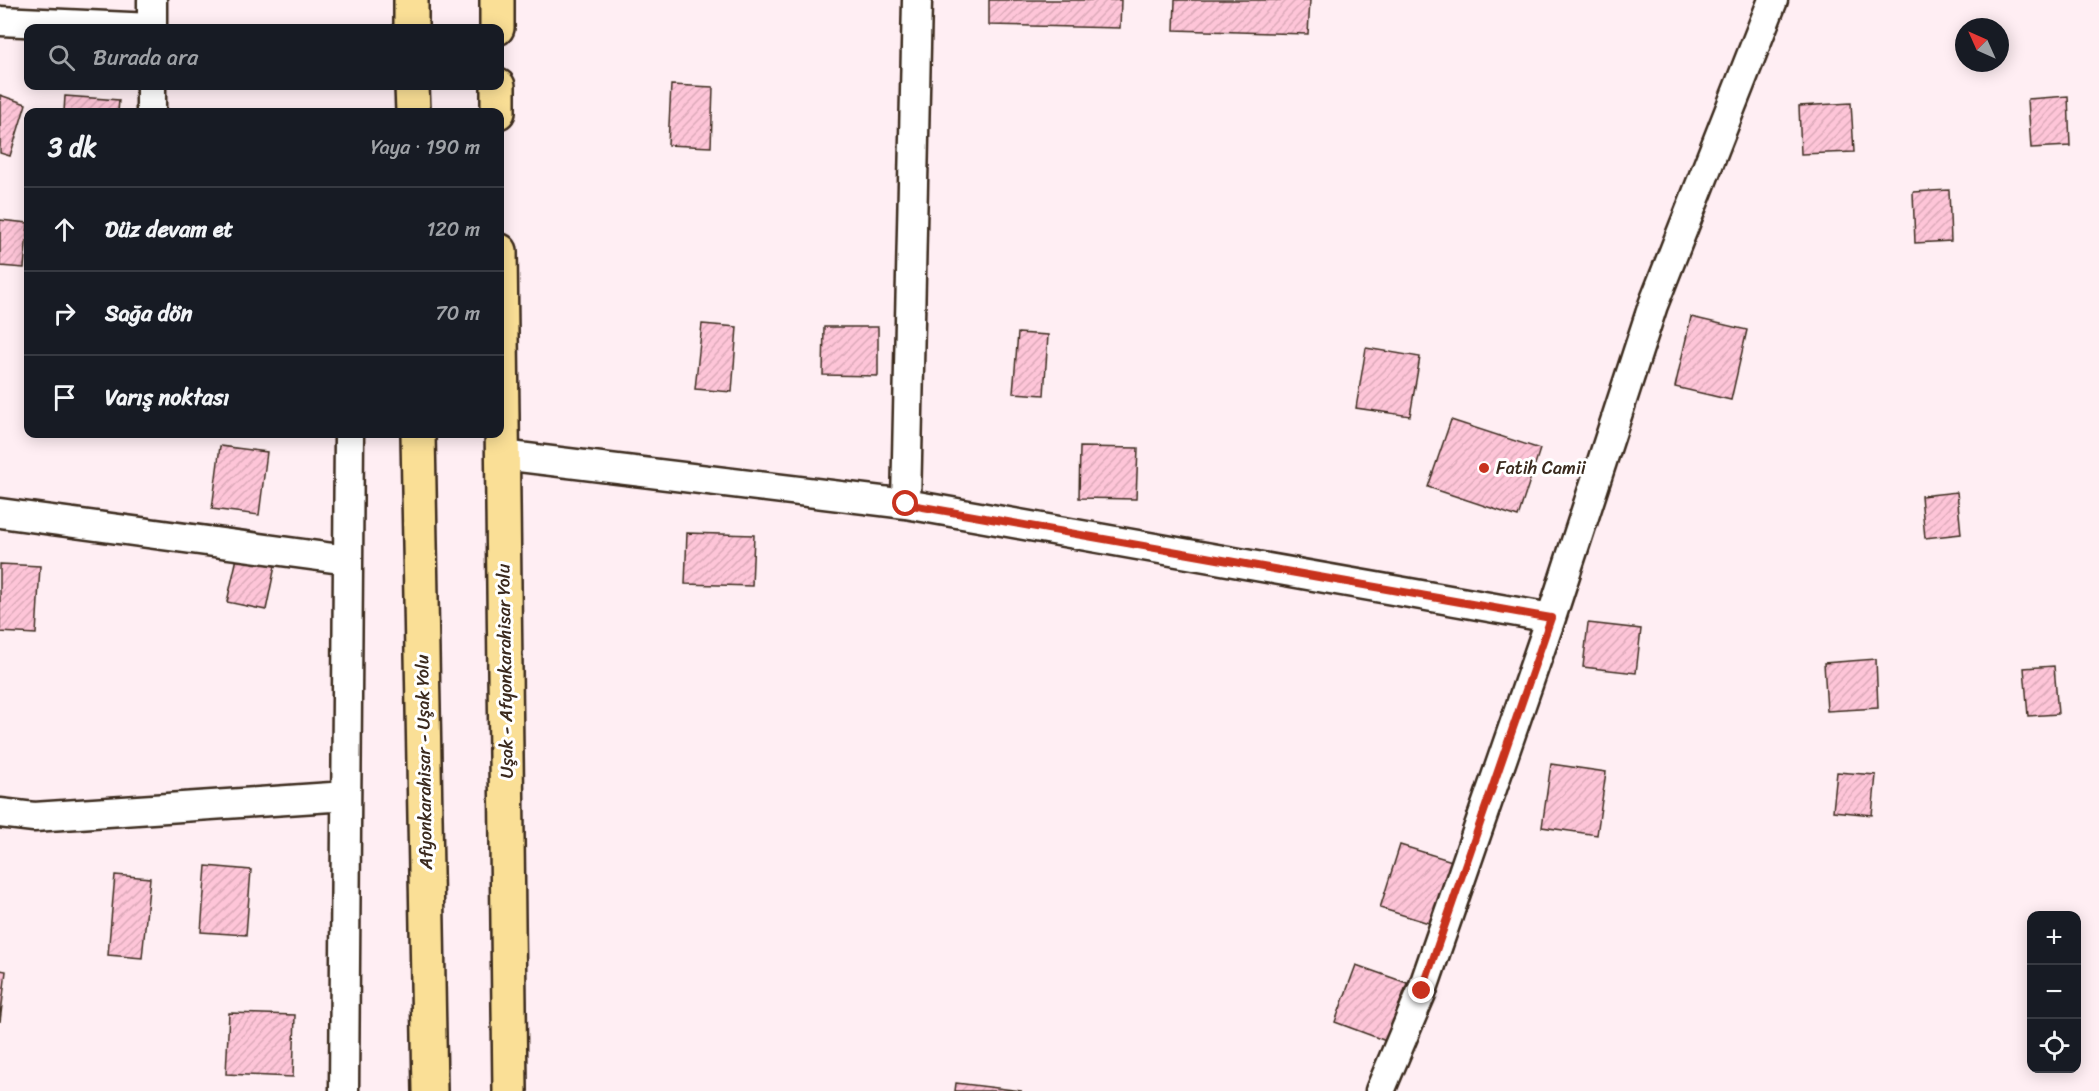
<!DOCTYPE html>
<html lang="tr">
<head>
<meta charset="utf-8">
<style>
  body { margin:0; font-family:Sriracha,sans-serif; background:#242831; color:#f1f3f6 }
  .controls { position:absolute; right:18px; bottom:18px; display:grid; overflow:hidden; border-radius:12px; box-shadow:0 3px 15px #0003 }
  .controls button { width:54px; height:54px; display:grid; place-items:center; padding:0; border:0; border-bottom:2px solid #363941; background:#171b24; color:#f1f3f6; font:30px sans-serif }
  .compass { position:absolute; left:1955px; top:18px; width:54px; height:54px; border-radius:50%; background:#171b24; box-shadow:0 3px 15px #0003; rotate:315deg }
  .stop { position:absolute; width:18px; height:18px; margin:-14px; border:4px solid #c8321e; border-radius:50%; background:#fff }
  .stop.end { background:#c8321e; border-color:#fff; box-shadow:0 2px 6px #0008 }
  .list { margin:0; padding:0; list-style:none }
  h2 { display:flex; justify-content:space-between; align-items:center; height:78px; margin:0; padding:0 24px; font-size:26px }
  h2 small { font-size:20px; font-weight:400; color:#9ea1a6 }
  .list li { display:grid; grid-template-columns:39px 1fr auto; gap:18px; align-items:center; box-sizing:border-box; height:84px; padding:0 24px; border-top:2px solid #363941 }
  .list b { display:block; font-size:22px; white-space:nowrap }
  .list em { font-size:20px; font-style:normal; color:#9ea1a6 }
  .icon { flex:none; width:33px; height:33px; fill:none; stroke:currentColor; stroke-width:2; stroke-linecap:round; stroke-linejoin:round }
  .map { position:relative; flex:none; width:2099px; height:1091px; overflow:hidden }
  .search { position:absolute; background:#171b24; box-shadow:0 3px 15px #0003; left:24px; top:24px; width:480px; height:66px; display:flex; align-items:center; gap:15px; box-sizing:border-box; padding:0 21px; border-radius:12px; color:#9ea1a6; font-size:22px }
  .panel { position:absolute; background:#171b24; box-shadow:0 3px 15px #0003; left:24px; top:108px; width:480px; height:330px; border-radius:12px }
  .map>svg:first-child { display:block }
</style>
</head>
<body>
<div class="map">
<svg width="2099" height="1091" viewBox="0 0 2099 1091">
  <defs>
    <pattern id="building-hatch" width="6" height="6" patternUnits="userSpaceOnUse" patternTransform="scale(1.5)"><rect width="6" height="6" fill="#fec5d8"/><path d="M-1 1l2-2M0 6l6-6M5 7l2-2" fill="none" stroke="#dba9b9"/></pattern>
  </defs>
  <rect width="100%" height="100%" fill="#ffeef3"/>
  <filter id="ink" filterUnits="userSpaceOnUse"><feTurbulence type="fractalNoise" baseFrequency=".0167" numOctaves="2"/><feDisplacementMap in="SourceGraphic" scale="12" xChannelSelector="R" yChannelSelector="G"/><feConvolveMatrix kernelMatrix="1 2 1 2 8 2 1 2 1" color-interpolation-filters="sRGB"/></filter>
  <g filter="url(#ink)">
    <path fill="url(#building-hatch)" stroke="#3b2a1e" stroke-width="1.5" d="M989 0H1121L1120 28 989 25Z
      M1175 0H1310L1308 34 1174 30Z
      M671 85 713 87 711 147 668 145Z
      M0 95 26 104 10 156 0 153Z
      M65 96 119 100 118 112H64Z
      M2068 96 2070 146 2031 148 2028 99Z
      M1851 103 1854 152 1801 154 1799 106Z
      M1949 190 1951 241 1915 243 1913 192Z
      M0 220 28 223 24 268 0 266Z
      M1691 317 1747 330 1731 400 1675 387Z
      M702 324 737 327 732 392 695 389Z
      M824 327H878V376L823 375Z
      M1018 333 1048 335 1044 395 1013 393Z
      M1366 348 1420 357 1410 416 1356 408Z
      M1451 420 1540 449 1518 517 1428 487Z
      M220 446 267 452 259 515 212 509Z
      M1080 447 1138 448 1136 499 1079 498Z
      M1957 492 1961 534 1925 538 1921 496Z
      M687 533 754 535 752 586 685 584Z
      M237 558 275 566 266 610 227 602Z
      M0 564 40 566 36 634 0 632Z
      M1588 623 1641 629 1636 673 1583 667Z
      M1876 659 1878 708 1827 711 1824 663Z
      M2054 666 2058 714 2028 716 2024 668Z
      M1551 764 1606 772 1597 835 1542 827Z
      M1837 772 1876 775 1872 815 1833 811Z
      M1400 845 1452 861 1432 924 1380 908Z
      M206 866 251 870 246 935 201 932Z
      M115 875 150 878 142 958 108 955Z
      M1356 965 1407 983 1386 1041 1335 1022Z
      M0 970 6 971 0 1022Z
      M229 1013 295 1015 293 1077 226 1074Z
      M956 1083 1022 1091H955Z"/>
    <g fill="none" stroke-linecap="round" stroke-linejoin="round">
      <g stroke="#3b2a1e" stroke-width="33">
        <path id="street" d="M0 21 152 28V0
          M151 112V86
          M502 455 906 504 1551 618
          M906 504 917 0
          M0 513 348 560
          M0 813 34 817 346 796
          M344 1091 349 434
          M1380 1091 1422 991 1551 618 1653 305 1773 0"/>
      </g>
      <g stroke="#3b2a1e" stroke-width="38">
        <path id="highway" d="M411 0V28
          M497 0V28
          M412 86 413 112
          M498 86V112
          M500 251 510 1091
          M418 434 430 1091"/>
      </g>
      <use href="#street" stroke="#fff" stroke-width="28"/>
      <use href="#highway" stroke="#fadf96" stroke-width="33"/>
    </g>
  </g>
  <g fill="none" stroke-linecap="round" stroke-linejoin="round" filter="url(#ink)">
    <path stroke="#c8321e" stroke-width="8" d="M906 504 1551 618 1422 991"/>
  </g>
  <circle fill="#c8321e" stroke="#fff" stroke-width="2" cx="1484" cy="468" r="6"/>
  <g text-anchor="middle" stroke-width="6" stroke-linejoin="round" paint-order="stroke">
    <g font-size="18" fill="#3b2a1e" stroke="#fff" text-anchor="start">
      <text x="1496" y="474">Fatih Camii</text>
    </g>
    <g font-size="18" fill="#3b2a1e" stroke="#fff">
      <text transform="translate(505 671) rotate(-91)" y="6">Uşak - Afyonkarahisar Yolu</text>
      <text transform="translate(424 762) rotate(-91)" y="6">Afyonkarahisar - Uşak Yolu</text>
    </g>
  </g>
</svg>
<div class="controls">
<button>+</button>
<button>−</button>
<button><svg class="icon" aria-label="locate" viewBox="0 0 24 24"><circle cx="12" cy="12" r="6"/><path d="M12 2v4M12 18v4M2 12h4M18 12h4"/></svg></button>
</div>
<svg class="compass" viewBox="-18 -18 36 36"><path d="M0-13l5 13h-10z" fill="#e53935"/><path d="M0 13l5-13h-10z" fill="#9ea1a6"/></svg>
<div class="stop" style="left:906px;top:504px"></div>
<div class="stop end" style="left:1422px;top:991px"></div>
<div class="search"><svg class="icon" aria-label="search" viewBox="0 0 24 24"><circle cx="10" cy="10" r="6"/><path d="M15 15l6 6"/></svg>Burada ara</div>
<section class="panel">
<h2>3 dk<small>Yaya · 190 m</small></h2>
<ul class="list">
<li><svg class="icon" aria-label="ahead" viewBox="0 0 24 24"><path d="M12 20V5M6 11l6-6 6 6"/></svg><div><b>Düz devam et</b></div><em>120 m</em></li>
<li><svg class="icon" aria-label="right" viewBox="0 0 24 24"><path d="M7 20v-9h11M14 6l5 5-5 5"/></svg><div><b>Sağa dön</b></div><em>70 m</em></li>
<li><svg class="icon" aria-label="arrive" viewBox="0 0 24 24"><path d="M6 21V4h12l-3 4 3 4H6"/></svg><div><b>Varış noktası</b></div></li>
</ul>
</section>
</div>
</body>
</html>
